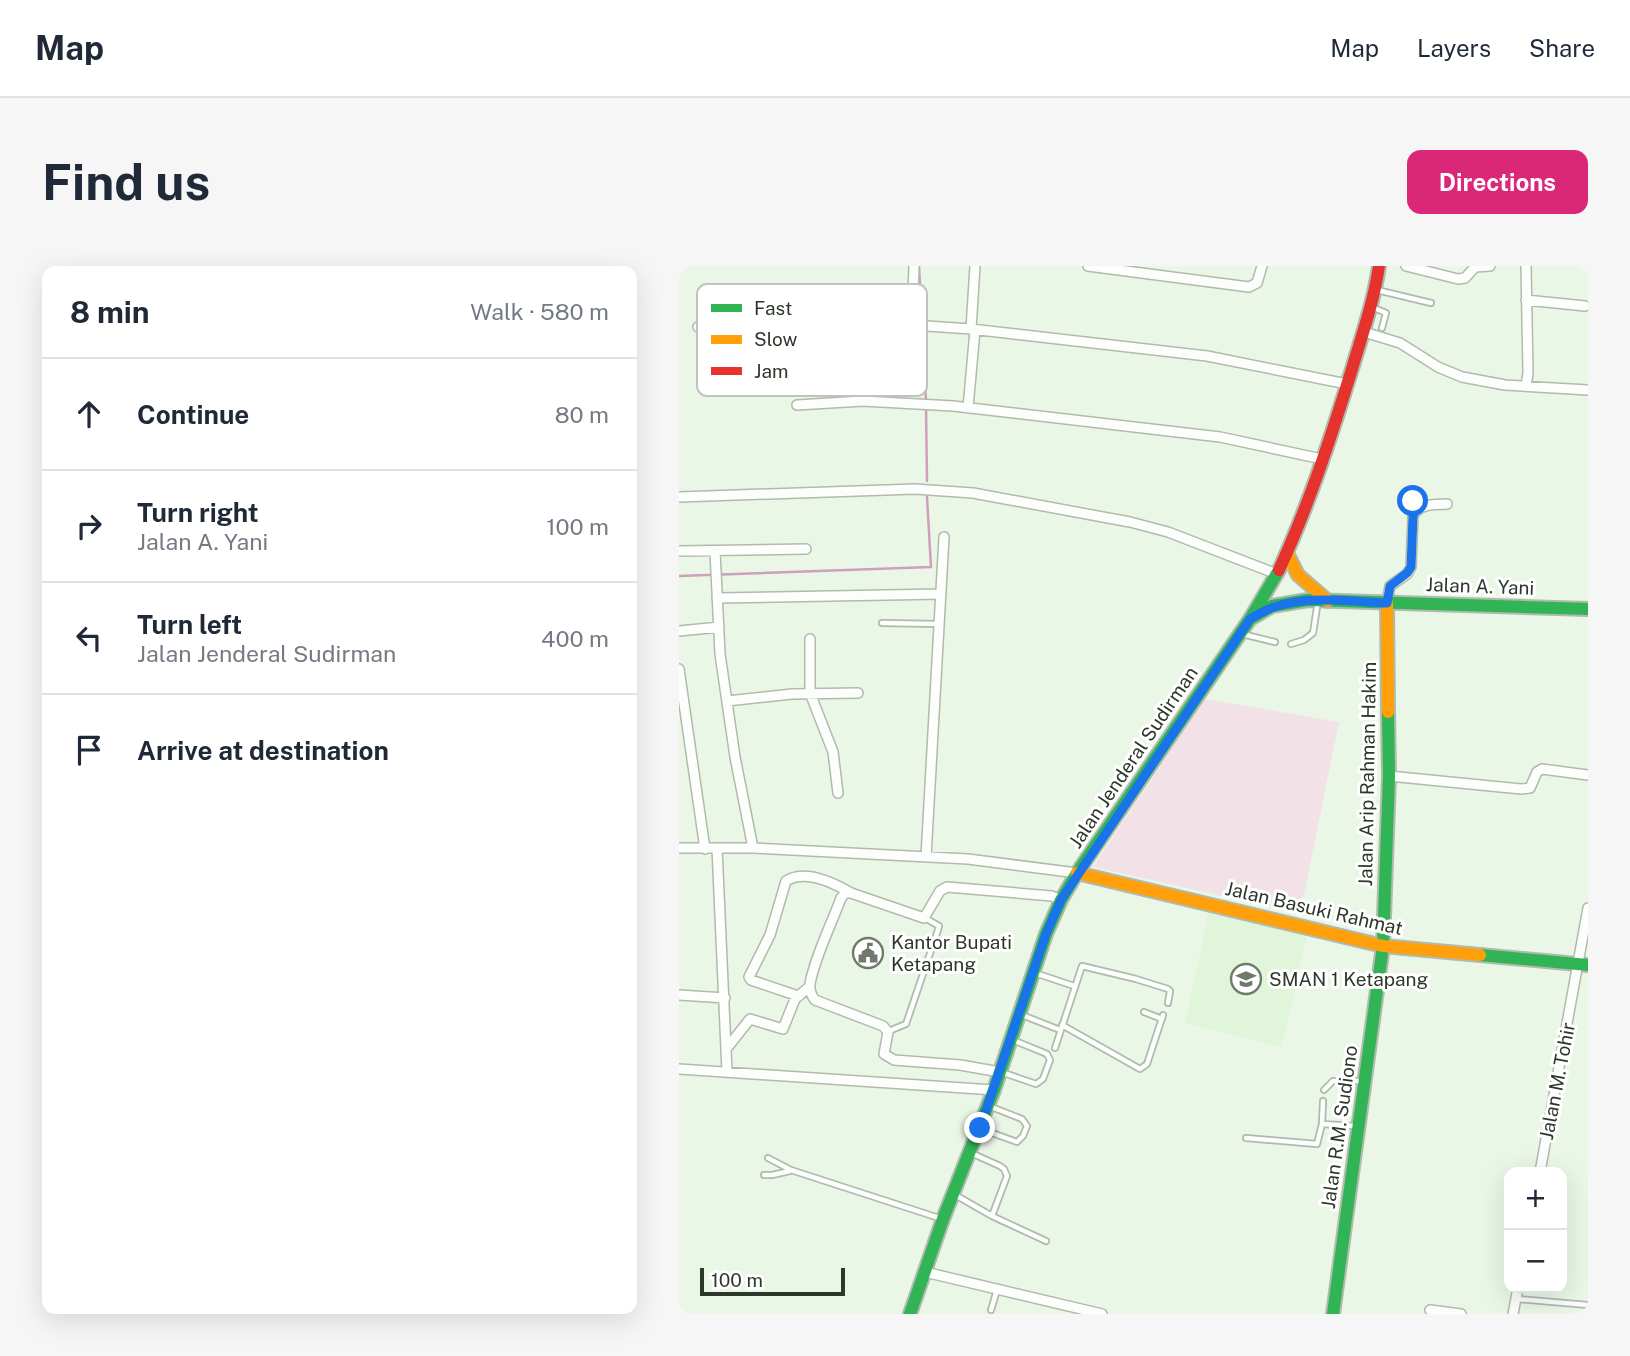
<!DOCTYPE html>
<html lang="en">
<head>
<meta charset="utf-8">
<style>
  body { margin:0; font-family:"Public Sans",sans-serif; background:#f6f6f7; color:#1f2937 }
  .controls { position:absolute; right:21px; bottom:21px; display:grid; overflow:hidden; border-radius:14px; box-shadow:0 7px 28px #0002 }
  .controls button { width:63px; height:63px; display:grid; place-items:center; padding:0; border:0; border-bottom:2px solid #e0e1e3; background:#fff; color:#1f2937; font:35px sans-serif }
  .scale { position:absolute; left:21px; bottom:18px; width:145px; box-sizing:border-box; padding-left:7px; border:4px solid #2e372b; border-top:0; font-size:19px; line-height:24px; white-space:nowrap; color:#2e372b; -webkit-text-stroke:5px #fff; paint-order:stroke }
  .stop { position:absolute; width:21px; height:21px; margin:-16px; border:5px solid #1a73e8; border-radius:50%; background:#fff }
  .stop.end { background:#1a73e8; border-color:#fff; box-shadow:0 2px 7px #0008 }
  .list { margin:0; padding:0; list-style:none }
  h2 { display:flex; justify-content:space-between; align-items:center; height:91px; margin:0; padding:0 28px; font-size:30px }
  h2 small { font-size:23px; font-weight:400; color:#747a83 }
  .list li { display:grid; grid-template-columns:46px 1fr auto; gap:21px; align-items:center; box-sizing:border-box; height:112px; padding:0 28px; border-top:2px solid #e0e1e3 }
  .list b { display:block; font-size:26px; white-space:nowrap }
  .list p { margin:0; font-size:23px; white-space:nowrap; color:#747a83 }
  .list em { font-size:23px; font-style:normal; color:#747a83 }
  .icon { flex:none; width:38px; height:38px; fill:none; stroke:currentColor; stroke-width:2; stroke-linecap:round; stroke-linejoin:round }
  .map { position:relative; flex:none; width:909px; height:1048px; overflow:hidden; border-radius:14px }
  header { display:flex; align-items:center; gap:42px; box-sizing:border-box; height:98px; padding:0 35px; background:#fff; border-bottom:2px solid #e0e1e3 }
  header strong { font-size:33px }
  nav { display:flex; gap:38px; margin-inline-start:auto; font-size:24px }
  .intro { display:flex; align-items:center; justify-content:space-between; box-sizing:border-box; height:168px; padding:0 42px }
  h1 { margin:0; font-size:49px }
  .button { padding:18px 32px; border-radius:14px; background:#db2777; color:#fff; font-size:24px; font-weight:700 }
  main { display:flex; gap:42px; padding:0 42px }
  aside { flex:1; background:#fff; border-radius:14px; box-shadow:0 7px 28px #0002 }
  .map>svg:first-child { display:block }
</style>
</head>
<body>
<header>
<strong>Map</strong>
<nav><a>Map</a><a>Layers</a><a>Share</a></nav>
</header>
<div class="intro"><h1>Find us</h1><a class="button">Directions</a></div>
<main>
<aside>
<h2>8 min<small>Walk · 580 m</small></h2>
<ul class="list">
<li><svg class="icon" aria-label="ahead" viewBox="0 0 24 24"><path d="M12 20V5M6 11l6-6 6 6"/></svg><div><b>Continue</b></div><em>80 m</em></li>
<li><svg class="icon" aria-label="right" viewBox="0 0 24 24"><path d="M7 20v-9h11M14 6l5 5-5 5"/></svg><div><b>Turn right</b><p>Jalan A. Yani</p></div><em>100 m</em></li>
<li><svg class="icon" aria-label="left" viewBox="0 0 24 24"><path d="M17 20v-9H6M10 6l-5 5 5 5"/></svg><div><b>Turn left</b><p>Jalan Jenderal Sudirman</p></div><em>400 m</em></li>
<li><svg class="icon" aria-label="arrive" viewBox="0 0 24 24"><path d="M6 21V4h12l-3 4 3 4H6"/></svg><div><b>Arrive at destination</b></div></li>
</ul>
</aside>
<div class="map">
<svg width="909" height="1048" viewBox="0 0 909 1048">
  <rect width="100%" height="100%" fill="#eaf7e6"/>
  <path fill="#e0f5d9" d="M530 646 628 669 603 781 506 757Z"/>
  <path fill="#f3e1e8" d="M526 433 660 456 626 624 618 647 414 601Z"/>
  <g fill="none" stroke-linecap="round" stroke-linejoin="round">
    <path stroke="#cfa0bb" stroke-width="2.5" d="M240 0 247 135
      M247 141 248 215
      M0 310 252 301 248 231"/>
    <g stroke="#b0baad" stroke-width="8">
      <path id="lane" d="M698 24 752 37
        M693 41 707 47 703 62
        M203 357 259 358
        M563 368 596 376
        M612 378 625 374 634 367 639 335
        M356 707 395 720
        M465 746 483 753
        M343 749 381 764
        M383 759 461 803 468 798 484 749
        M210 765 227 758 259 664 260 660 246 652
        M376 782 403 700 457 713 489 723 491 725 489 737
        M325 807 357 818 364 813 371 794 368 788 334 774
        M645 824 654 815H682
        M643 858 677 860
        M302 863 338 876 344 870 348 860 343 853 310 840
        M567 872 638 878 643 858 644 835
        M89 892 112 904 260 952
        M85 909H93L111 905
        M278 930 313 950 328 910 325 903 321 900 292 887
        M313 950 367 975
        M838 1033 909 1039
        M312 1044 318 1024"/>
    </g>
    <g stroke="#b0baad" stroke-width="12">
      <path id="street" d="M409 0 570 21 578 17 583 0
        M727 0 779 13 786 12 796 1 811 0
        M847 34 906 40
        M233 59 235 0
        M19 61 233 59 292 63 528 90 668 118
        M292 63 296 0
        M685 66 721 77 759 101 783 111 826 119 909 124
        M847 120 849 107 847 0
        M118 139 184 135 274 140 541 171 643 193
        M289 142 296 64
        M728 227 737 244
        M0 231 236 223 294 227 451 256 489 266 598 308
        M0 285 127 283
        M36 285 41 388 56 491 74 582
        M38 332 262 328
        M708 337 711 320 728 308 732 301 734 250C741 237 755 239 768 238
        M0 365 40 361
        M131 373V427L154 486 159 527
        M0 403 26 583
        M48 435 113 428 179 427
        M710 510 842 523 851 522 858 506 863 503 909 509
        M0 582H74L289 593 398 607
        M38 582 48 806
        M247 591 265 271
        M0 729 46 732
        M119 730 72 714 70 711 91 669 107 615C126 603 155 617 172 627
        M48 782 71 753 104 763 116 733 130 721
        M0 803 315 824
        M321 806 281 799 215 794 205 788 209 766 204 760 136 734C132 729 130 725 131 718 135 693 153 657 162 632L166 627H172L245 652 261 625 268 621 373 630 382 634
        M861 906 909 642
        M246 1006 423 1048
        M751 1044 782 1048
        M834 1048 839 1022"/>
    </g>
    <g stroke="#b0baad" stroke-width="16">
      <path id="fast" d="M571 353 593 340 629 334 909 343
        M801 689 909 699
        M231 1048 264 953 315 824 367 668 382 634 398 607 571 353 600 304
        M654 1048 704 680 710 510 709 446"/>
    </g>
    <g stroke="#b0baad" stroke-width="16">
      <path id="slow" d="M608 287 619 309 649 335
        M708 337 709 446
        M398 607 704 680 801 689"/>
    </g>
    <g stroke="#b0baad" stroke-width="16">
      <path id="jam" d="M600 304C630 239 652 171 673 103 683 69 695 35 700 0"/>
    </g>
    <use href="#lane" stroke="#fcfefb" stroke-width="4.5"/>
    <use href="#street" stroke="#fcfefb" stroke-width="9"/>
    <use href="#fast" stroke="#30b455" stroke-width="12"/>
    <use href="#slow" stroke="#ff9f0a" stroke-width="12"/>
    <use href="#jam" stroke="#e5322d" stroke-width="12"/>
  </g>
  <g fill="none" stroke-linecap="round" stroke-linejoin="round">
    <path stroke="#1a73e8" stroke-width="9" d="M301 862 367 668 382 634 571 353C611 326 661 335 708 337L711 320 728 307 732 301 734 250 737 244 734 235"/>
  </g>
  <defs>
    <g id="civic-ring" transform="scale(1.575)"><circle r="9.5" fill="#fff" stroke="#707a6c" stroke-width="1.5"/><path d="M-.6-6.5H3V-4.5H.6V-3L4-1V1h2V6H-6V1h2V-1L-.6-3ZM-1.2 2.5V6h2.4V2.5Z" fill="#707a6c"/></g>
    <g id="school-ring" transform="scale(1.575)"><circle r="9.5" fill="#fff" stroke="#707a6c" stroke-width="1.5"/><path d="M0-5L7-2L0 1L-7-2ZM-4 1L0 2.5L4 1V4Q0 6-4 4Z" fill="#707a6c"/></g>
  </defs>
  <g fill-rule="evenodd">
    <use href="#civic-ring" x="189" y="687"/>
    <use href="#school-ring" x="567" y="713"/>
  </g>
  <g text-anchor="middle" stroke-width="6" stroke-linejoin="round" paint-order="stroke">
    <g font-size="19" fill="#2e372b" stroke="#fff">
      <text transform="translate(801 320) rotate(2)" y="7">Jalan A. Yani</text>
      <text transform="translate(454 491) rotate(-56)" y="7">Jalan Jenderal Sudirman</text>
      <text transform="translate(688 508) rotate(-89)" y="7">Jalan Arip Rahman Hakim</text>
      <text transform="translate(635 642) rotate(13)" y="7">Jalan Basuki Rahmat</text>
      <text transform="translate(878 815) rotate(-79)" y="7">Jalan M. Tohir</text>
      <text transform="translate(660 861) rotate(-82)" y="7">Jalan R.M. Sudiono</text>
    </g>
    <g font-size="19" fill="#2e372b" stroke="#fff" text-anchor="start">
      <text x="212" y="683">Kantor Bupati<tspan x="212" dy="22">Ketapang</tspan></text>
      <text x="590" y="720">SMAN 1 Ketapang</text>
    </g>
  </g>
  <rect x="18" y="18" width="230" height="112" rx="10" fill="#fff" stroke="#c0c3bf" stroke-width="2"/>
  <rect x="32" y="38" width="31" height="8" fill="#30b455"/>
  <rect x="32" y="69" width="31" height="9" fill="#ff9f0a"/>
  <rect x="32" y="101" width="31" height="8" fill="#e5322d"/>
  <g font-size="19" fill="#2e372b">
    <text x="75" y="49">Fast</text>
    <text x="75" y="80">Slow</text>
    <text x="75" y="112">Jam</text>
  </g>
</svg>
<div class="controls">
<button>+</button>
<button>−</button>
</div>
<div class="scale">100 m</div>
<div class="stop" style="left:734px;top:235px"></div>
<div class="stop end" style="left:301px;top:862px"></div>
</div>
</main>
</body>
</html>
